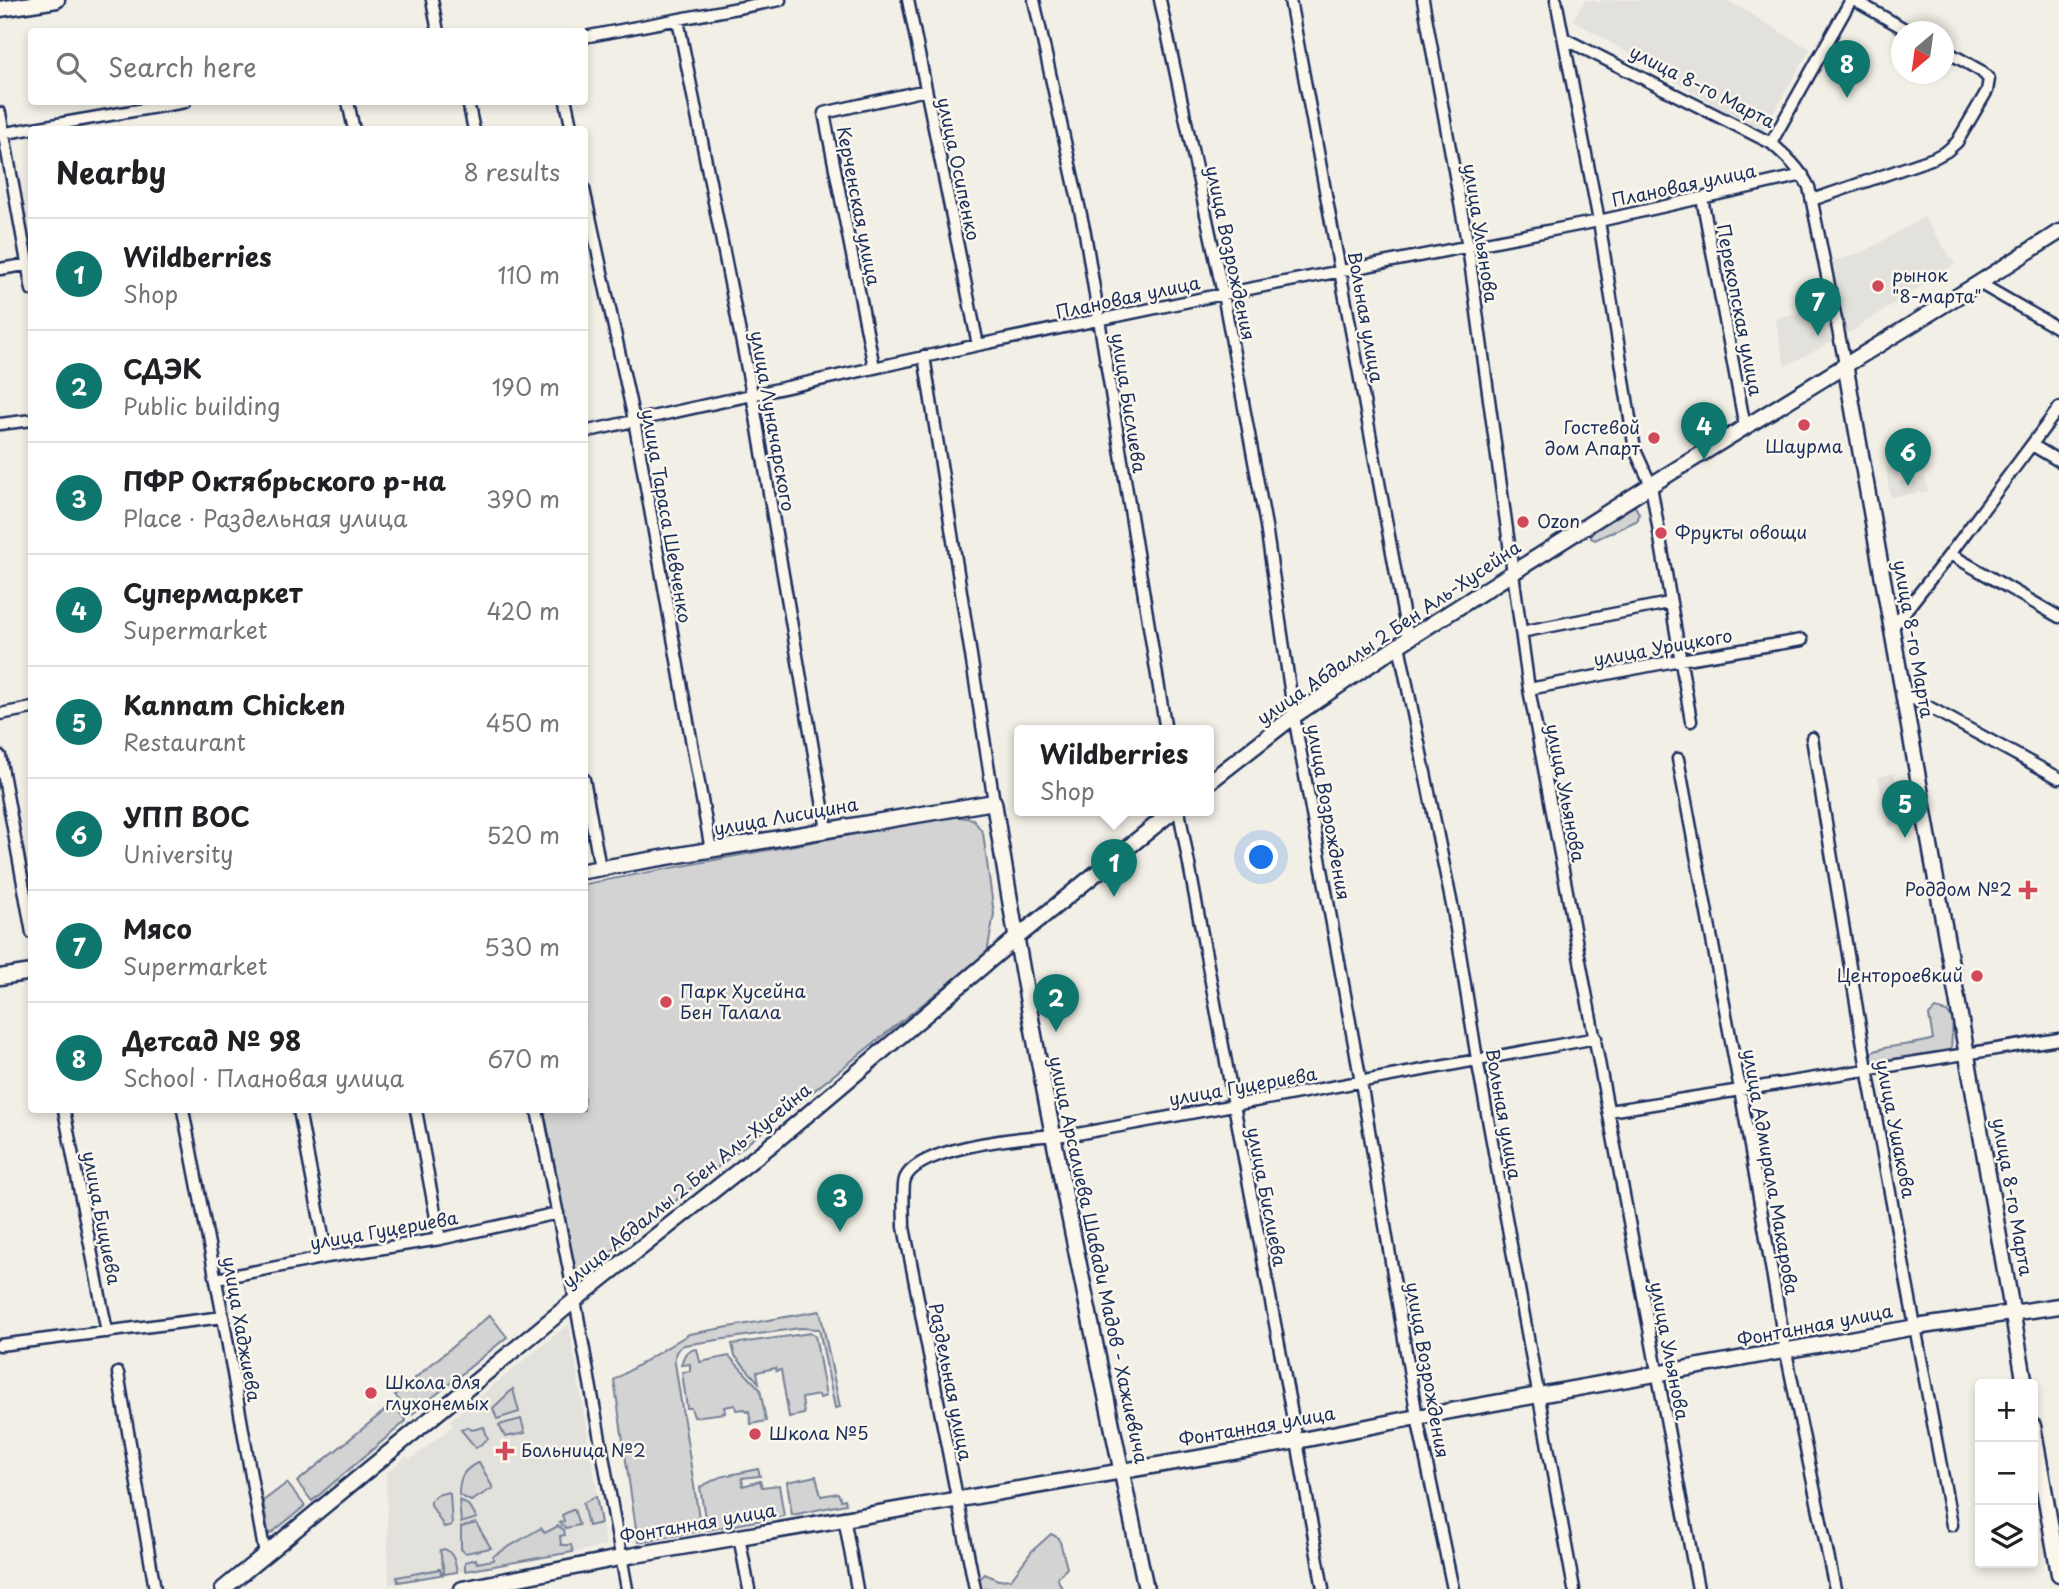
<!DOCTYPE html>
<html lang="en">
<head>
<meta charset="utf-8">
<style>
  body { margin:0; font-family:"Playpen Sans",sans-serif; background:#f6f6f6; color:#202124 }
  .controls { position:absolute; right:21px; bottom:21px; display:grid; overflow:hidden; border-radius:7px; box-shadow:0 4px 10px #0003 }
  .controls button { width:63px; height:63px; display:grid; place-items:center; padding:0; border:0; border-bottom:2px solid #e0e0e0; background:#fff; color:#202124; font:35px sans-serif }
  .compass { position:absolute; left:1891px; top:21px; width:63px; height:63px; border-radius:50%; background:#fff; box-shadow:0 4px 10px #0003; rotate:209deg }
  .you { position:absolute; left:1262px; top:858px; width:24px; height:24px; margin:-18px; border:5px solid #fff; border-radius:50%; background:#1a73e8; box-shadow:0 0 0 10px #1a73e833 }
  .badge { display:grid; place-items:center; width:46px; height:46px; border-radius:50%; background:#0f766e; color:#fff; font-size:23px; font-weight:700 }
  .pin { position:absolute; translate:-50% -58px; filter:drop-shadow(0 2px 4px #0008) }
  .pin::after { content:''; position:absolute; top:37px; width:24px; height:21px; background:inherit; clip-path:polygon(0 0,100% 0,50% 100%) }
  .popup { position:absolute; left:1014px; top:725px; width:200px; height:91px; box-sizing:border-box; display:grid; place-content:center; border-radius:7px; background:#fff; filter:drop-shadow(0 2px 5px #0005); font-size:23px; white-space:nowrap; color:#757577 }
  .popup b { font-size:26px; color:#202124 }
  .popup::after { content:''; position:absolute; left:50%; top:100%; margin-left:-14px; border:14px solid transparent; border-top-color:#fff }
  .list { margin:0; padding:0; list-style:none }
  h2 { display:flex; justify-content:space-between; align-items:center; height:91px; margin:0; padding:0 28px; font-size:30px }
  h2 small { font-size:23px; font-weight:400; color:#757577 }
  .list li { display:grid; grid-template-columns:46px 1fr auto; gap:21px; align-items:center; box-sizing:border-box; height:112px; padding:0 28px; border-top:2px solid #e0e0e0 }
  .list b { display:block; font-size:26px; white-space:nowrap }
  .list p { margin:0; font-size:23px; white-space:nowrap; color:#757577 }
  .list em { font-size:23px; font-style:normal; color:#757577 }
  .icon { flex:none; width:38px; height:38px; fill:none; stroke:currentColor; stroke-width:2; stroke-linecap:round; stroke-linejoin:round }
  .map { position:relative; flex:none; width:2059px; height:1589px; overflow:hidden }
  .search { position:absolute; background:#fff; box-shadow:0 4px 10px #0003; left:28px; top:28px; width:560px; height:77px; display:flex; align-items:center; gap:18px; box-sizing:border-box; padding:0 24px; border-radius:7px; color:#757577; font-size:26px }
  .panel { position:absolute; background:#fff; box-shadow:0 4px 10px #0003; left:28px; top:126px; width:560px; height:987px; border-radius:7px }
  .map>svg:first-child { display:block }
</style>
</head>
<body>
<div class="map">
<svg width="2059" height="1589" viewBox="0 0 2059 1589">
  <rect width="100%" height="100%" fill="#f2efe6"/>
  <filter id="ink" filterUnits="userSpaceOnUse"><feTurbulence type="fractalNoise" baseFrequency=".0143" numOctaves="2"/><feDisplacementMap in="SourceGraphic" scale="14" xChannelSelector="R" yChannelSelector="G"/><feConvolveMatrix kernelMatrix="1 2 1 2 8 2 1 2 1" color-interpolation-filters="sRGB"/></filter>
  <g filter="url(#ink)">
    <path fill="#e2e1dc" d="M1585 0H1593L1599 3 1602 0H1727L1810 49 1762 133 1573 20Z
      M1924 217 1955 264 1852 331 1785 366 1775 318 1837 307 1830 262 1862 253Z
      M1896 466 1899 481 1925 477 1928 491 1890 497 1886 468Z
      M1894 773 1905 824 1889 827 1878 777Z
      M569 1324 606 1546 389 1585 386 1474 407 1456 410 1460 453 1426 450 1420Z"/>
    <path fill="#d2d3d2" stroke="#768198" stroke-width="2" d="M1635 506 1639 514 1638 520 1595 540 1591 538V529L1610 516Z
      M952 816 973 819 983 833 994 914 987 953 576 1280 544 1110H584L585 884Z
      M1935 1009 1947 1012 1953 1020 1951 1049 1947 1052 1888 1063H1871L1868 1054C1888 1043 1912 1047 1933 1039L1929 1015Z
      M820 1311 840 1407 835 1408 819 1329 800 1328 684 1345C676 1350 674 1353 675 1363L701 1531 638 1542 614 1380 689 1334Z
      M490 1315 507 1337 411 1415 395 1395Z
      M811 1333 815 1335 826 1396 820 1398 819 1395 802 1398 804 1414 789 1417 781 1370 776 1371 775 1368 757 1372 759 1383 735 1356 732 1344Z
      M697 1349 700 1362 729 1356 760 1389 766 1421 751 1424 749 1411 746 1412 745 1409 736 1410 735 1405 724 1407 725 1413 694 1417 691 1408H687L682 1372 690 1371V1364L681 1365C684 1354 686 1350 697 1349Z
      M513 1389 519 1412 497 1419 493 1408Z
      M393 1404 406 1421 312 1501 297 1482Z
      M521 1419 525 1433 505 1437 499 1425Z
      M468 1427 472 1430 484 1427 488 1439 476 1448 461 1430Z
      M479 1462 493 1488 471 1501 459 1495C459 1477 463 1470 479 1462Z
      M758 1469 760 1476 742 1478 743 1486 760 1481 762 1487 779 1485 784 1516 707 1530 700 1487 720 1477Z
      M816 1476 821 1496 838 1493 841 1500 845 1499 846 1504 792 1515 787 1482Z
      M287 1483 305 1506 269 1535 263 1501Z
      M448 1492 450 1494 452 1525 444 1527 431 1505V1500L437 1495Z
      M596 1496 601 1523 588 1526 583 1503Z
      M459 1500 468 1505 477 1518 461 1523Z
      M574 1509 579 1525 566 1528 560 1523 564 1521 562 1515Z
      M476 1523 491 1548 465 1553 461 1549V1527Z
      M558 1526 564 1530 565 1535 560 1536 561 1545H571L573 1552 465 1571V1562L476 1559 477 1563 493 1560V1556L541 1528 545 1533Z
      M1051 1534 1059 1538 1067 1568 1057 1578 1062 1588 1061 1589H977L976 1582 985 1574 998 1580 1011 1579 1032 1551Z
      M445 1549C454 1554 455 1562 457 1572L398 1582 397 1577 440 1569 441 1573 444 1572 440 1550Z"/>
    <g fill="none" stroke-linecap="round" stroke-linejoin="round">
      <g stroke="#1b2f5e" stroke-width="15">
        <path id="street" d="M432 0 438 32
          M908 0 978 345
          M1034 0 1085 233 1166 731
          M1160 0 1223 294 1266 526 1294 716 1361 1082 1417 1417 1453 1589
          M1290 0 1408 639
          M1423 0 1468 247 1529 689 1698 1589
          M1556 0 1599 221 1635 450 1651 485 1691 721
          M1854 0 1910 32
          M678 20 752 394 827 830
          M584 37 780 0
          M1565 39 1771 143C1786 156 1800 169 1809 187L1845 364
          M348 102 354 130
          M468 102 474 130
          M566 102 572 130
          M0 113 32 290
          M0 134 185 102
          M1771 143 1851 0
          M584 189 634 420 711 850
          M1702 198 1745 427
          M1812 200 1934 158 1947 151 1957 142 1987 91 1989 79 1981 71 1944 50
          M0 269 31 264
          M1979 283 2059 329
          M924 356 994 802
          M874 367 824 113 926 90
          M0 424 32 420
          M584 432 978 345 1223 294 1599 221 1803 175
          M2032 445 2059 461
          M1950 554 2059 617
          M1892 628 1950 554 2059 408
          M1521 632 1669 603
          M1399 645 1453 910 1477 1059 1574 1589
          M1529 689 1680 660 1802 640
          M1903 693 2059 778
          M0 714 32 708
          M1812 738 1867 1069 1952 1525
          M0 756 32 933
          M1678 759 1740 1089 1786 1352 1835 1589
          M584 779 600 868
          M1179 811 1297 1441 1323 1589
          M64 1110 107 1332
          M183 1110 223 1317 265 1555
          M299 1110 327 1257
          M416 1110 440 1239
          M537 1110 575 1300 627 1589
          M1609 1111 2059 1039
          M216 1279 327 1257 440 1239 558 1213
          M0 1345 223 1317
          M118 1373 155 1589
          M844 1517 857 1589
          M739 1536 749 1589
          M975 1589 904 1227C904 1217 902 1186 905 1179 918 1145 1040 1134 1072 1135L1596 1038"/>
      </g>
      <g stroke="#1b2f5e" stroke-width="19">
        <path id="secondary" d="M0 9 57 0
          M1845 364 2025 1384
          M1208 783 1294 716 1408 639 1651 485 1979 283 2059 232
          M584 871 994 802C1035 1066 1092 1327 1146 1589
          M0 977 32 972
          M2033 1426 2059 1574
          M223 1589 575 1300 776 1141 1015 939 1173 811
          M462 1589 635 1555 1297 1441 1417 1417 1916 1327 2059 1306"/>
      </g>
      <use href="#street" stroke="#fbf7ec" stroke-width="10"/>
      <use href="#secondary" stroke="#fbf7ec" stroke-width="14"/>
    </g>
  </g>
  <g fill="#d1495b" stroke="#fbf7ec" stroke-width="2.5">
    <circle cx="1878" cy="286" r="7"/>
    <circle cx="1804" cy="425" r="7"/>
    <circle cx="1654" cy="438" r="7"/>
    <circle cx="1523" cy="522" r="7"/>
    <circle cx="1661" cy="533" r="7"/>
    <path d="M2024.5 879.5h7v7h7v7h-7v7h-7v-7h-7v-7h7z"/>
    <circle cx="1977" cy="976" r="7"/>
    <circle cx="666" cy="1002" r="7"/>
    <circle cx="371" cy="1393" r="7"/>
    <circle cx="755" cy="1434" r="7"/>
    <path d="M501.5 1440.5h7v7h7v7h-7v7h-7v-7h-7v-7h7z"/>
  </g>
  <g text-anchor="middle" stroke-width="5" stroke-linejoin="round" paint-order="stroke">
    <g font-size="18" fill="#1b2f5e" stroke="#fbf7ec">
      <text transform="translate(1702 87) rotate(27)" y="6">улица 8-го Марта</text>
      <text transform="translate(958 169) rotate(78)" y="6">улица Осипенко</text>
      <text transform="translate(1684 186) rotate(-12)" y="6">Плановая улица</text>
      <text transform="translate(858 206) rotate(79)" y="6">Керченская улица</text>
      <text transform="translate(1480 233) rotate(81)" y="6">улица Ульянова</text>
      <text transform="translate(1230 253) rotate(78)" y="6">улица Возрождения</text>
      <text transform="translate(1128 298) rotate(-12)" y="6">Плановая улица</text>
      <text transform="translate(1739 310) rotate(79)" y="6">Перекопская улица</text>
      <text transform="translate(1365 317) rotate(80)" y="6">Вольная улица</text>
      <text transform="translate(1128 403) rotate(81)" y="6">улица Бислиева</text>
      <text transform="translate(772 421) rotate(80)" y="6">улица Луначарского</text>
      <text transform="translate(666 516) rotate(80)" y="6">улица Тараса Шевченко</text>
      <text transform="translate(1389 633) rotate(-34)" y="6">улица Абдаллы 2 Бен Аль-Хусейна</text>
      <text transform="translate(1913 639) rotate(80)" y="6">улица 8-го Марта</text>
      <text transform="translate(1663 648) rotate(-10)" y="6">улица Урицкого</text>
      <text transform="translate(1565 793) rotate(79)" y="6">улица Ульянова</text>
      <text transform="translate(1328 812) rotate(80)" y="6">улица Возрождения</text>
      <text transform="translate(786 817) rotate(-10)" y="6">улица Лисицина</text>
      <text transform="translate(1243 1087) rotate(-10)" y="6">улица Гуцериева</text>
      <text transform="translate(1503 1114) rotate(80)" y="6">Вольная улица</text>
      <text transform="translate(1895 1129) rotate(79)" y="6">улица Ушакова</text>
      <text transform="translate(1770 1172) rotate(80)" y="6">улица Адмирала Макарова</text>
      <text transform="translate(687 1186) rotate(-39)" y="6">улица Абдаллы 2 Бен Аль-Хусейна</text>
      <text transform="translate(1266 1197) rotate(79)" y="6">улица Бислиева</text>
      <text transform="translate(2012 1197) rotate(80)" y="6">улица 8-го Марта</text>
      <text transform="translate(101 1218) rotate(79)" y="6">улица Бициева</text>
      <text transform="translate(384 1231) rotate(-10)" y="6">улица Гуцериева</text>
      <text transform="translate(1098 1260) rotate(78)" y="6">улица Арсалиева Шавади Мадов - Хажиевича</text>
      <text transform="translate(1815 1326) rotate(-11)" y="6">Фонтанная улица</text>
      <text transform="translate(241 1329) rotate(80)" y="6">улица Хаджиева</text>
      <text transform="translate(1669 1351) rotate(79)" y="6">улица Ульянова</text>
      <text transform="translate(1427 1370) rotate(80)" y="6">улица Возрождения</text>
      <text transform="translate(950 1382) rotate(79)" y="6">Раздельная улица</text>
      <text transform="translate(1257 1427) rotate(-10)" y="6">Фонтанная улица</text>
      <text transform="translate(698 1524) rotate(-10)" y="6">Фонтанная улица</text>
    </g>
    <g font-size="18" fill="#1b2f5e" stroke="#fbf7ec" text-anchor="start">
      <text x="1892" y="282">рынок<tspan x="1892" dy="21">"8-марта"</tspan></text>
      <text x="1640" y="434" text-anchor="end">Гостевой<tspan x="1640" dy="21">дом Апарт</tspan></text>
      <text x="1804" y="453" text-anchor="middle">Шаурма</text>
      <text x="1537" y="528">Ozon</text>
      <text x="1675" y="539">Фрукты овощи</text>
      <text x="2012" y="896" text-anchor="end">Роддом №2</text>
      <text x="1963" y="982" text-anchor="end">Центороевкий</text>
      <text x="680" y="998">Парк Хусейна<tspan x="680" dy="21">Бен Талала</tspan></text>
      <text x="385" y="1389">Школа для<tspan x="385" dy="21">глухонемых</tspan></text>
      <text x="769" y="1440">Школа №5</text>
      <text x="521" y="1457">Больница №2</text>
    </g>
  </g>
</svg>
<div class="controls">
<button>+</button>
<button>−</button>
<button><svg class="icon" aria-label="layers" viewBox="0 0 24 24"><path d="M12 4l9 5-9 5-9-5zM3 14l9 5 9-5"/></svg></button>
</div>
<svg class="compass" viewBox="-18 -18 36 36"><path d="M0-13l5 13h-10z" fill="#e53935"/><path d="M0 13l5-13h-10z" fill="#757577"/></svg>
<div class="you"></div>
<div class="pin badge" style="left:1114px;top:897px">1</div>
<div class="popup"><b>Wildberries</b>Shop</div>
<div class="pin badge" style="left:1056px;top:1032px">2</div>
<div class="pin badge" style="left:840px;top:1232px">3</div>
<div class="pin badge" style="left:1704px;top:460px">4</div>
<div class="pin badge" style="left:1905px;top:838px">5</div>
<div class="pin badge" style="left:1908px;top:486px">6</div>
<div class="pin badge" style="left:1818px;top:336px">7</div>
<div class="pin badge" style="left:1847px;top:98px">8</div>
<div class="search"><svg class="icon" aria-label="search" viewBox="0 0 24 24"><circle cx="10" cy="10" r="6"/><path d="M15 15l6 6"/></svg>Search here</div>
<section class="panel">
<h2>Nearby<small>8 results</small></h2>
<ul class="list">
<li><span class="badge">1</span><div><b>Wildberries</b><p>Shop</p></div><em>110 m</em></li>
<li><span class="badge">2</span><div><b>СДЭК</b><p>Public building</p></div><em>190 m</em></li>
<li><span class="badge">3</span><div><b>ПФР Октябрьского р-на</b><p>Place · Раздельная улица</p></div><em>390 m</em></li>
<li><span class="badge">4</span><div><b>Супермаркет</b><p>Supermarket</p></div><em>420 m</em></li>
<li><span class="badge">5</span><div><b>Kannam Chicken</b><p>Restaurant</p></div><em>450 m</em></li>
<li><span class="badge">6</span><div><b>УПП ВОС</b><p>University</p></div><em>520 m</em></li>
<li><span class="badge">7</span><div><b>Мясо</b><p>Supermarket</p></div><em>530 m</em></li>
<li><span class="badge">8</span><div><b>Детсад № 98</b><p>School · Плановая улица</p></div><em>670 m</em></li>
</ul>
</section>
</div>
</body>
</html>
